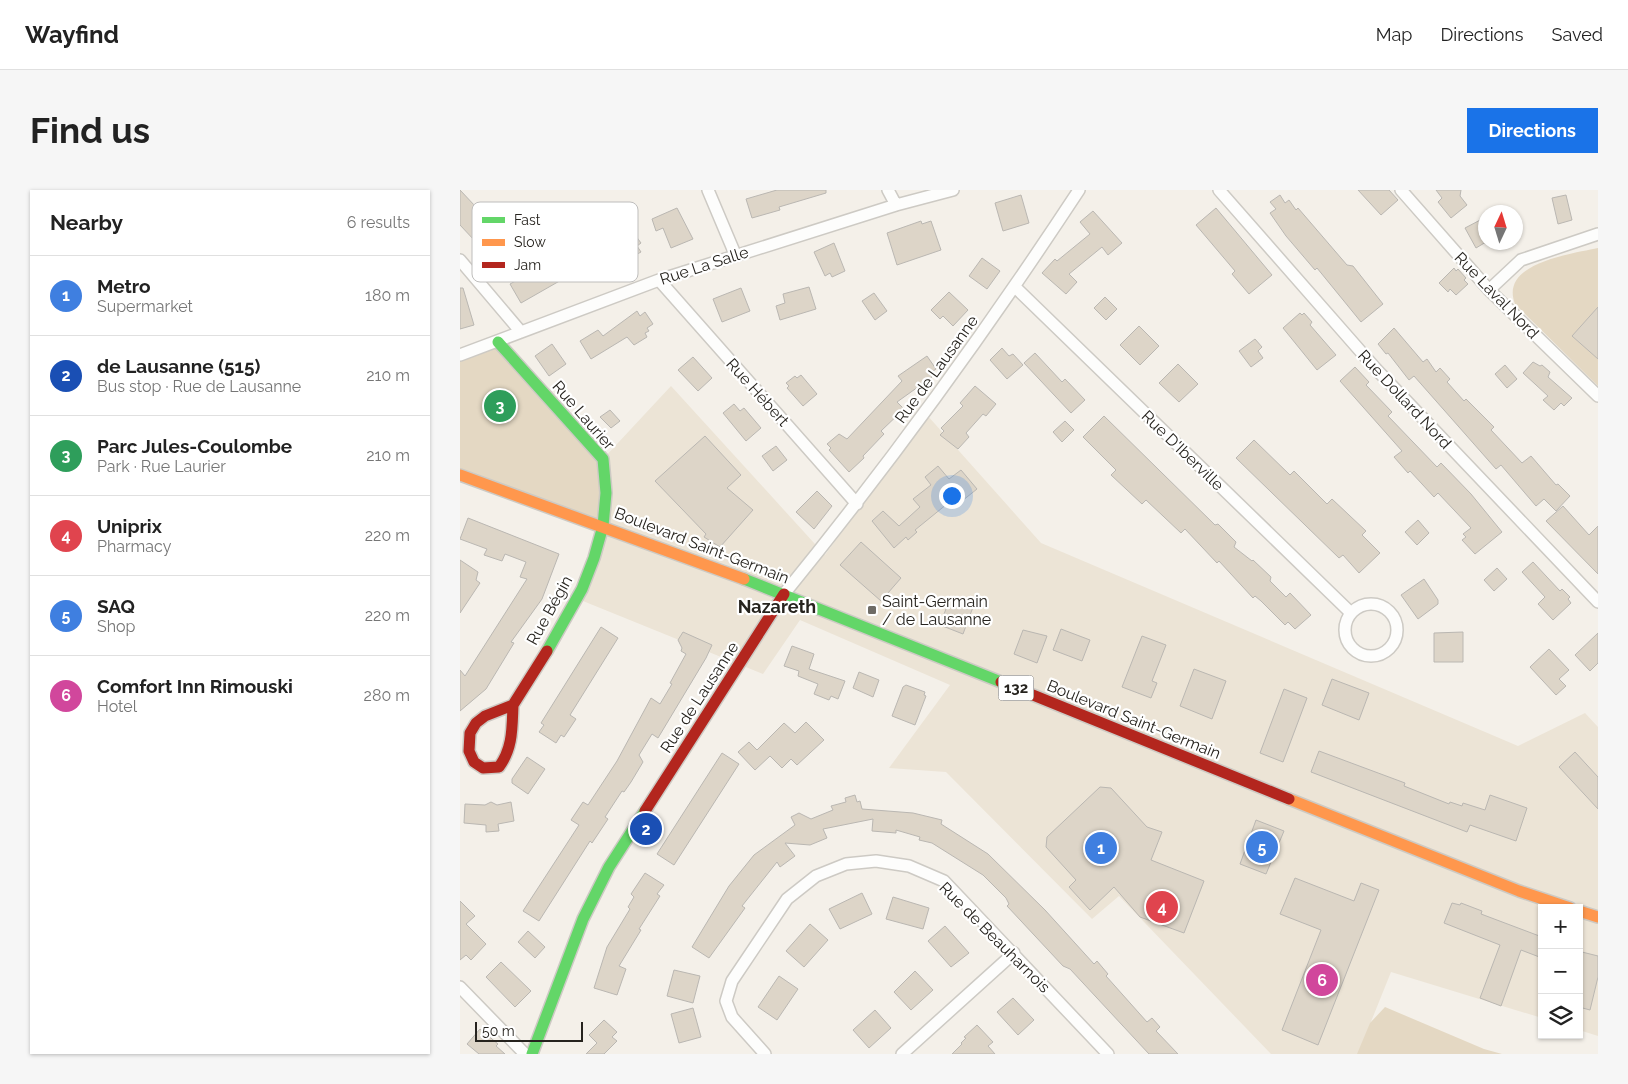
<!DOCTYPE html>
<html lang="en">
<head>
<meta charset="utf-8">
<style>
  body { margin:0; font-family:Raleway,sans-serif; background:#f6f6f6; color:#222 }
  .controls { position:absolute; right:15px; bottom:15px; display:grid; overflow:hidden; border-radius:0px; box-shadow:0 1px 4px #0004 }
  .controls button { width:45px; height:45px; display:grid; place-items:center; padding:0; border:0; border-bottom:1px solid #e0e0e0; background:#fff; color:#222; font:25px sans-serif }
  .compass { position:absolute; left:1018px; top:15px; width:45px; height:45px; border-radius:50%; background:#fff; box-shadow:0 1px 4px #0004; rotate:4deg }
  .scale { position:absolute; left:15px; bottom:12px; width:108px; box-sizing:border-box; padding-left:5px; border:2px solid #26231e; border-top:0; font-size:14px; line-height:18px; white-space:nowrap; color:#26231e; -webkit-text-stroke:4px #fff; paint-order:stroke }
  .you { position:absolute; left:491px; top:305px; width:18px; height:18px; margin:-12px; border:4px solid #fff; border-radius:50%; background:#1a73e8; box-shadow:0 0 0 8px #1a73e833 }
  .badge { display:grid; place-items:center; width:32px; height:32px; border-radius:50%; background:#1a73e8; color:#fff; font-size:16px; font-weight:700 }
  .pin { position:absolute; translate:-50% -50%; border:2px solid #fff; box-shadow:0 1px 5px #0006 }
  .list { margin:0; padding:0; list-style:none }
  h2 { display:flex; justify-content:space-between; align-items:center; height:65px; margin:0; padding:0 20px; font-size:21px }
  h2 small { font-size:16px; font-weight:400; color:#767676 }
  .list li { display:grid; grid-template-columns:32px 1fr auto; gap:15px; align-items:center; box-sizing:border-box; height:80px; padding:0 20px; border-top:1px solid #e0e0e0 }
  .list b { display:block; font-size:19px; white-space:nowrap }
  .list p { margin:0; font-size:16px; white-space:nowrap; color:#767676 }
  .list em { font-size:16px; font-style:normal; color:#767676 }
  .icon { flex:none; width:28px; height:28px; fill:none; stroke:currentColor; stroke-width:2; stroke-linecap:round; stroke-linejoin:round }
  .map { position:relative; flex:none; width:1138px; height:864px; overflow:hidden; border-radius:0px }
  header { display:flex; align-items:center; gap:30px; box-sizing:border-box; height:70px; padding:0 25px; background:#fff; border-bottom:1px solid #e0e0e0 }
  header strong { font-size:24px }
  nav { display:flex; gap:28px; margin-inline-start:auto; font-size:18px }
  .intro { display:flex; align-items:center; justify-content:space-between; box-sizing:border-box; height:120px; padding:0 30px }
  h1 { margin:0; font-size:35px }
  .button { padding:12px 22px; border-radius:0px; background:#1a73e8; color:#fff; font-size:18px; font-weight:700 }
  main { display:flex; gap:30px; padding:0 30px }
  aside { flex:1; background:#fff; border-radius:0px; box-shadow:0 1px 4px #0004 }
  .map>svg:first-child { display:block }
</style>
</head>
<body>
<header>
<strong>Wayfind</strong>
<nav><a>Map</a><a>Directions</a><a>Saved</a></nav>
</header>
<div class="intro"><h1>Find us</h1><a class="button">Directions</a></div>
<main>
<aside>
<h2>Nearby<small>6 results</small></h2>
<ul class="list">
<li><span class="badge" style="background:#3f7fe0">1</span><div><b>Metro</b><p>Supermarket</p></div><em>180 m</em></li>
<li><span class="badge" style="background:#1a4fb4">2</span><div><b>de Lausanne (515)</b><p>Bus stop · Rue de Lausanne</p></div><em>210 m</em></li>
<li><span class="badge" style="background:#2e9e5b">3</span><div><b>Parc Jules-Coulombe</b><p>Park · Rue Laurier</p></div><em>210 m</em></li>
<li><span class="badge" style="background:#e0444e">4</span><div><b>Uniprix</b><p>Pharmacy</p></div><em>220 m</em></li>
<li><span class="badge" style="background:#3f7fe0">5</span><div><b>SAQ</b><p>Shop</p></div><em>220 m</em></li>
<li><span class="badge" style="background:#d1479c">6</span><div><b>Comfort Inn Rimouski</b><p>Hotel</p></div><em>280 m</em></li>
</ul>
</aside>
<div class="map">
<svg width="1138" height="864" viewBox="0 0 1138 864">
  <rect width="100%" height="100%" fill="#f4f0e9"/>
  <path fill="#ece4d6" d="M211 196 365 365 467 225 581 353 1058 556 1125 523 1138 537V846L1119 840V718H1082V828L931 782 898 864H811L659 706 632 729 486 582 429 578 490 495 340 430 303 484 118 409 143 341V269Z"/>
  <path fill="#e4d8c3" d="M1138 58V196L1055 114C1039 73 1111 64 1138 58Z
    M38 152 143 269 144 336 0 285V165Z
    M925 817 1024 859 1042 864H897L910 833Z"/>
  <path fill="#ddd5c8" stroke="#bab7b2" d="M0 0 31 33 27 36 29 38 15 51 0 35Z
    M317 0H366V3L319 17 320 20 292 28 286 9Z
    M898 0H929L938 10 921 25Z
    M976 0H1001L1000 6 1007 15 991 28 978 12 982 8Z
    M561 5 569 33 543 41 535 13Z
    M820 5 825 13 829 10 836 20 838 18 887 75 893 76 923 114 901 132 857 78 855 80 826 46 810 23 816 19 810 12Z
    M1106 5 1112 30 1098 34 1092 8Z
    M217 18 233 49 211 58 203 38 196 41 192 29Z
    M756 18 812 85 789 104 772 84 775 81 736 35Z
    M633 21 662 53 648 65 642 57 609 84 617 92 606 104 582 83 595 69 597 71 630 44 620 32Z
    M1026 27V52L1016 58 1005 38Z
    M461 31 462 34 471 31 481 60 437 75 427 43Z
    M170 38 181 53 177 56 181 62 156 76 145 58 161 49 159 45Z
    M374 53 385 81 372 87 370 83 365 86 354 62Z
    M102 60 106 69 123 60 132 76 119 83 117 81 61 113 50 94 94 70 92 66Z
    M522 68 540 81 527 99 509 86Z
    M994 78 996 81 998 79 1006 88 1004 90 1008 94 996 105 990 99 988 102 979 93Z
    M349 97 356 119 320 130 316 116 325 113 323 104Z
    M0 98H3L14 135 0 139Z
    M281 98 290 121 262 132 253 109Z
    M489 102 508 120 493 136 483 126 480 129 471 120Z
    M414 103 427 121 415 130 402 111Z
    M645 107 657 119 646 130 634 118Z
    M1138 117V169L1112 146Z
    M177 121 180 126 185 122 193 134 187 138 189 141 185 143 187 147 174 155 167 147 131 169 120 151 138 140 143 146Z
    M840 123 842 125 844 123 852 132 850 135 876 165 857 180 823 138Z
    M679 136 699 156 680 175 660 155Z
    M934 138 963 172 967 169 976 182 980 178 990 189 987 192 1004 211 1006 209 1034 237 1031 240 1062 273 1071 266 1096 295 1098 294 1110 306 1096 321 1084 309 1076 316 1041 275 1036 279 954 186 949 190 928 163 926 164 918 154Z
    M795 149 802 157 798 161 803 168 791 177 779 161Z
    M92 154 106 174 89 186 75 166Z
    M542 158 549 166 553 164 563 175 547 189 530 170Z
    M575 163 602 192 605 189 625 210 611 223 564 173Z
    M467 166 476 179 469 184 472 187 437 212 444 219 421 241 424 244 403 266 404 268 389 282 369 260 371 258 367 254 379 244 387 249 442 191 438 186Z
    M233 167 252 188 238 201 218 180Z
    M1073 172 1080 176 1082 175 1090 182 1088 187 1112 208 1104 216 1101 213 1094 220 1083 210 1088 206 1063 183Z
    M718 174 738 194 719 212 699 193Z
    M1045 175 1057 189 1047 198 1035 184Z
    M895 177 909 192 906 195 932 222 928 226 977 277 981 273 1011 304 1042 342 1015 364 1002 350 1006 347 1003 344 1011 338 978 303 974 307 950 281 948 283 934 267 942 261 880 191Z
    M341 185 357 204 343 216 327 198 329 196 326 193 335 186 337 188Z
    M515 196 536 214 526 226 523 224 506 243 509 247 498 259 480 245 484 241 481 238 503 216 500 213Z
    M274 214 280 221 284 218 301 238 286 251 263 223Z
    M150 220 160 231 151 238 140 227Z
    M644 226 755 335 758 334 776 352 774 357 792 371 793 370 811 387 810 391 826 407 830 403 851 425 835 439 828 432 825 435 801 411 795 406 793 408 759 371 757 373 725 339 721 343 686 310 682 314 651 285 656 280 623 247Z
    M605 231 614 240 602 252 593 242Z
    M245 246 281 285 267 298 293 320 260 357 244 347 246 344 195 291Z
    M794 250 830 285 834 281 867 314 872 309 906 341 902 345 920 363 899 383 883 365 879 368 776 268Z
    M316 256 327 270 313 281 302 266Z
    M478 276 489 289 501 280 517 299 492 319 487 314 455 340 457 342 448 350 446 347 434 358 412 331 423 321 439 336 460 317 453 309 471 295 465 287Z
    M357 301 372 316 354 339 336 322Z
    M1103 316 1129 345 1138 336V384L1086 331Z
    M8 328 99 364 82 409 51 452 54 453 26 499 0 521V480L5 486 67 389 60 387 66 372 45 364 42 371 24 365 27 359 0 349Z
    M958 330 969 343 957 355 945 342Z
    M401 352 441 388 421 411 380 375Z
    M0 370 18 382 16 390 20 393 0 423Z
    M1073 372 1100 401 1102 399 1110 407 1108 409 1111 413 1093 430 1078 414 1085 407 1062 382Z
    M1037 378 1047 389 1034 401 1024 390Z
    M964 389 978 410V414L958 429 941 405Z
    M490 408 513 417 503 444 480 435Z
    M141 437 158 448 110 525 116 529 104 547 101 545 96 553 79 542 84 535 81 533Z
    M601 439 630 450 622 471 593 460Z
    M563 440 587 446 577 473 554 464Z
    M223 442 252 455 246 468 198 548 192 544 179 565 183 572 171 592 164 602 162 601 145 627 148 629 132 653 130 651 79 731 63 721 119 635 111 630 123 612 128 615 157 571 191 508 200 514 212 494 210 493 226 464 221 461 222 458 218 450Z
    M1003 442V472H974V443Z
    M1138 443V473L1130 481 1115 465Z
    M682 446 706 455 692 491 697 493 691 508 662 497Z
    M332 456 354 464 349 479 385 491 378 509 371 506 369 510 354 504 358 494 338 486 339 481 324 476Z
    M1089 459 1109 480 1099 489 1106 496 1096 505 1070 477Z
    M734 479 766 491 752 529 720 516Z
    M399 482 419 490 413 507 393 498Z
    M872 489 909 503 899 530 862 515Z
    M446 495 465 502 464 505 466 506 455 535 432 526 443 497Z
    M824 499 847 508 823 572 800 563Z
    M346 532 364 550 337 575 331 569 322 578 310 566 295 580 278 562 289 552 297 560 324 533 335 543Z
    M859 561 945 593 944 596 989 614 990 612 1002 616 1003 613 1025 620 1030 605 1067 618 1056 651 1010 635 1007 642 851 582Z
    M1115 562 1138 587V619L1099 577Z
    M262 563 279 574 214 675 197 664Z
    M67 567 85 579 68 604 52 593V589Z
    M640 597 651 598 687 637 702 642 691 670 744 691 724 743 680 727 654 697 630 720 609 697 616 690 586 657 587 647Z
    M395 605 397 612 400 611 402 619 453 623 482 630 481 634 528 664 585 720 634 774 637 771 648 784 646 786 687 832 692 828 700 837 696 841 718 864H689L610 779 603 776 547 716 549 714 546 708 523 685 472 653 459 650 460 647 436 640V643L412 641 413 629 363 639 367 648 350 655 325 653 335 666 320 677 317 672 282 716 285 718 249 768 232 757 269 696 294 665 335 635 331 627 339 623 351 629 373 620 371 616 386 612 385 608Z
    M31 612 37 615 51 612 54 631 38 634 39 641 26 642V635L4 633 5 614 25 615Z
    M796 630 824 641 806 684 780 674Z
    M185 683 204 695 197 704 200 706 179 739 181 740 159 776 166 779 157 805 134 798 147 757 170 719 168 717 174 707 171 704Z
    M835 688 894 711 901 693 919 700 858 855 822 840 861 740 820 724Z
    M402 703 412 724 380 739 369 719Z
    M433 707 469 718 463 739 426 729Z
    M0 711 15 726 6 734 26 754 11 770 6 765 0 770Z
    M992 713 1000 715 1001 713 1022 721 1021 724 1082 747V768L1061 760 1041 816 1020 808 1040 755 984 733Z
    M350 734 368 750 344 777 326 761Z
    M485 736 509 763 491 777 468 751Z
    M68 741 85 757 75 768 58 752Z
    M1122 762 1138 766V787L1130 820 1119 817V772Z
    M41 772 71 801 55 817 26 787Z
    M214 780 240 786 233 813 207 806Z
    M455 781 473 800 451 820 434 802Z
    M319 786 338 799 317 830 298 817Z
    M553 808 574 830 558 845 537 822Z
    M233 818 241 847 219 853 211 824Z
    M415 820 431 838 409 858 393 840Z
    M144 830 157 842 152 847 157 851 144 864H126L137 853 129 845Z
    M517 835 533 852 528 856 535 864H492L502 854 501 853 506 848 504 847Z
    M20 839 38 854 36 856 45 864H19L7 854Z"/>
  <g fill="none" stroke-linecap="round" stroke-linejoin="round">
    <g stroke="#cdcac4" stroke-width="14">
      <path id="street" d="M248 0 275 64
        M428 0 436 15
        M759 0 916 179 1138 412
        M941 0 1029 100 1138 206
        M0 70 61 142
        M199 90 397 314
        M555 97 891 423
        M1029 100 1061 70 1138 44
        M0 165 199 90 436 15 493 0
        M324 404C429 275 527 140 619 0
        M885 440a26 26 0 1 1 52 0a26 26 0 1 1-52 0Z
        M0 797 65 864
        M305 864 272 827 266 811 272 791 327 709 356 686 386 674 416 671 449 676 484 691 648 864
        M442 864 554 763"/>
    </g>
    <g stroke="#cdcac4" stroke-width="14">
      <path id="fast" d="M38 152 143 269 146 303 143 336 134 368 122 399 87 461
        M284 389 541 492
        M72 864 123 729 149 677 185 621"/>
    </g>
    <g stroke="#cdcac4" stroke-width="14">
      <path id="slow" d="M0 285 284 389
        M829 609 1059 701 1110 718
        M1119 721 1138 727"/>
    </g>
    <g stroke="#cdcac4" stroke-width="14">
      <path id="jam" d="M541 492 829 609
        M53 515C52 538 53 558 39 577L23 578 14 572 9 561 10 543 16 533 25 526 53 515 87 461
        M185 621 324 404"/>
    </g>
    <use href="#street" stroke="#fdfdfc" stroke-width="11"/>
    <use href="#fast" stroke="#63d668" stroke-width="11"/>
    <use href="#slow" stroke="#ff974d" stroke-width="11"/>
    <use href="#jam" stroke="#b3261e" stroke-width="11"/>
  </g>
  <rect fill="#6e6b65" stroke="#fff" stroke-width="2" x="407" y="415" width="10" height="10" rx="2.5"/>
  <g text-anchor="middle" stroke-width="4.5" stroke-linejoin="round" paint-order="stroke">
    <rect fill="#fff" stroke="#676562" stroke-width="1" x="538.5" y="485.5" width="35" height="25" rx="4"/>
    <g font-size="15" font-weight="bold" fill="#26231e">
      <text x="556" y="503">132</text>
    </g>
    <g font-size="16" fill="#26231e" stroke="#fff">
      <text transform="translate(244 75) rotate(-18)" y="6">Rue La Salle</text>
      <text transform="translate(1037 105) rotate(46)" y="6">Rue Laval Nord</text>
      <text transform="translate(476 179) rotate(-54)" y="6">Rue de Lausanne</text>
      <text transform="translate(298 202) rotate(48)" y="6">Rue Hébert</text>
      <text transform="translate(945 209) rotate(47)" y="6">Rue Dollard Nord</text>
      <text transform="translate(124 225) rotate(49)" y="6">Rue Laurier</text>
      <text transform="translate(723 260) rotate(44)" y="6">Rue D'Iberville</text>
      <text transform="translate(242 355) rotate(21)" y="6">Boulevard Saint-Germain</text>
      <text transform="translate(89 420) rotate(-61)" y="6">Rue Bégin</text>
      <text transform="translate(239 507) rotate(-57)" y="6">Rue de Lausanne</text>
      <text transform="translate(674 529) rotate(22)" y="6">Boulevard Saint-Germain</text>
      <text transform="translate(535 747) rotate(45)" y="6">Rue de Beauharnois</text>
    </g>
    <g font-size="16" fill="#26231e" stroke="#fff" text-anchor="start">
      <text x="422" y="417">Saint-Germain<tspan x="422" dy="18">/ de Lausanne</tspan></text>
    </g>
    <g font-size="18" font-weight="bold" fill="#26231e" stroke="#fff">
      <text x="317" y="423">Nazareth</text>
    </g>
  </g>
  <rect x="12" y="12" width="166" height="80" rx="8" fill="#fff" stroke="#bebdbc" stroke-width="1"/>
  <rect x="22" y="27" width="23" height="6" fill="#63d668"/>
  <rect x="22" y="49" width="23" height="7" fill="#ff974d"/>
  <rect x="22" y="72" width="23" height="6" fill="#b3261e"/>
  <g font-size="14" fill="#26231e">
    <text x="54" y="35">Fast</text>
    <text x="54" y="57">Slow</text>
    <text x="54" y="80">Jam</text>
  </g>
</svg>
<div class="controls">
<button>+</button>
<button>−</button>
<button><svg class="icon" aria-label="layers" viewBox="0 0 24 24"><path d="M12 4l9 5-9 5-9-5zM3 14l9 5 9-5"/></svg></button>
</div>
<svg class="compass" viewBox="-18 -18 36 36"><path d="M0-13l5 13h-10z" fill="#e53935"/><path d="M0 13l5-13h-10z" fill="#767676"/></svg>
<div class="scale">50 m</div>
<div class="you"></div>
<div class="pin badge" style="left:641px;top:658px;background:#3f7fe0">1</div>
<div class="pin badge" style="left:186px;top:639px;background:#1a4fb4">2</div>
<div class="pin badge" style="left:40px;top:216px;background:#2e9e5b">3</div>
<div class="pin badge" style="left:702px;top:717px;background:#e0444e">4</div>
<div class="pin badge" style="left:802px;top:657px;background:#3f7fe0">5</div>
<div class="pin badge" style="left:862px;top:790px;background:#d1479c">6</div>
</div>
</main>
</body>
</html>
